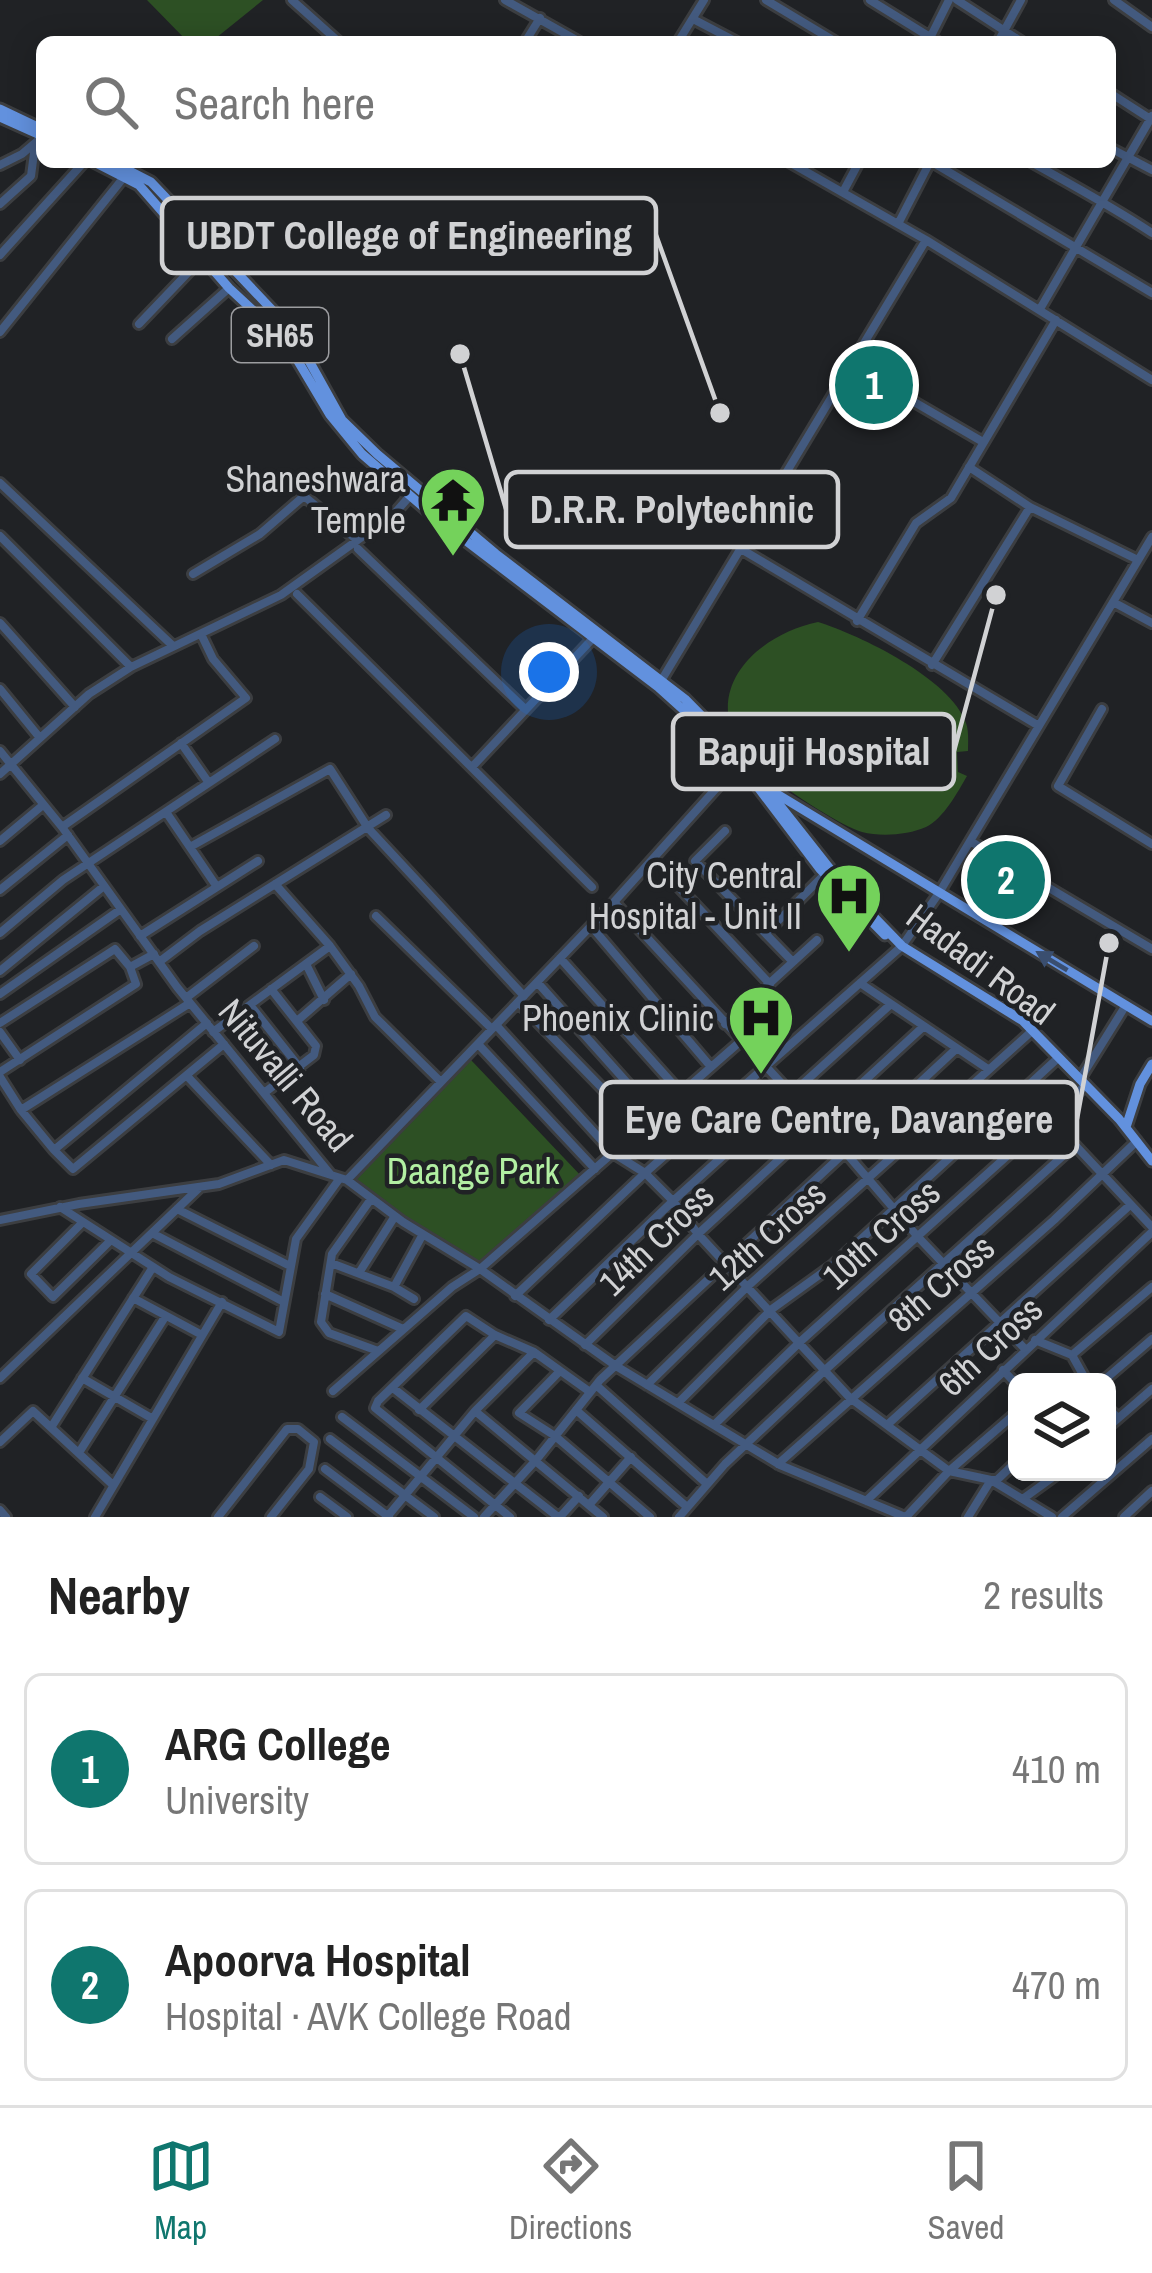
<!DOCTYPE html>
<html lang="en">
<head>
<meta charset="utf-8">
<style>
  body { margin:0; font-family:"Archivo Narrow",sans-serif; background:#f6f6f6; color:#222 }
  .controls { position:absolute; right:36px; bottom:36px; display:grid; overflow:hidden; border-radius:18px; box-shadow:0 6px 30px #0003 }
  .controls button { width:108px; height:108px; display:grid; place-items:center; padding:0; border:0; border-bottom:3px solid #e0e0e0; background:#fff; color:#222; font:60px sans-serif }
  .you { position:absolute; left:549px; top:672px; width:42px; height:42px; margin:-30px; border:9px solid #fff; border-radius:50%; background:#1a73e8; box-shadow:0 0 0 18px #1a73e833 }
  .badge { display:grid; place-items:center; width:78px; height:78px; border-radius:50%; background:#0f766e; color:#fff; font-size:39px; font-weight:700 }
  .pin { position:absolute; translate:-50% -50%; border:6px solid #fff; box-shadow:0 3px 12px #0006 }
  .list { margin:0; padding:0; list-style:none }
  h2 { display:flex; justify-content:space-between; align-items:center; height:156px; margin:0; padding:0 48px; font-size:51px }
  h2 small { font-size:39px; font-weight:400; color:#767676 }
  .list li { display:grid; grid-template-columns:78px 1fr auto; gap:36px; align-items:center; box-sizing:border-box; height:192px; margin:0 24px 24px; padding:0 24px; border:3px solid #e0e0e0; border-radius:18px }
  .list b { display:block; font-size:45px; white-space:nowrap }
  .list p { margin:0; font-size:39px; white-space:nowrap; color:#767676 }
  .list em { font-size:39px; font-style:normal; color:#767676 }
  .icon { flex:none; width:66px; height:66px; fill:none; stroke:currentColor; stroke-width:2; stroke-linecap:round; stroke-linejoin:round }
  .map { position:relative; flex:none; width:1152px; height:1517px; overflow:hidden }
  .search { position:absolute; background:#fff; box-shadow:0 6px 30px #0003; left:36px; right:36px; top:36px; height:132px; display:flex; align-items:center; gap:30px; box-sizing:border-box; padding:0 42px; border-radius:18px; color:#767676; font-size:45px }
  .sheet { height:588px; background:#fff }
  nav { display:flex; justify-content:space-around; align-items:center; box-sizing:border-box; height:168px; border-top:3px solid #e0e0e0; background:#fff; font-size:33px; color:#767676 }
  nav a { display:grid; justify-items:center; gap:6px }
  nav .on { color:#0f766e }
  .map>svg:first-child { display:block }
</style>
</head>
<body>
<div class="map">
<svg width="1152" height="1517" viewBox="0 0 1152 1517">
  <rect width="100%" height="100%" fill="#202225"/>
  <path fill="#2d5024" d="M147 0H263L211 42H188Z
    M818 622C860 635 951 679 966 723 969 731 968 743 968 751L957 752 958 772 967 776C957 793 944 818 926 827 908 835 881 837 862 832 839 826 752 769 740 748 702 685 760 634 818 622Z
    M471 1060 583 1178 480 1264 400 1215 352 1179Z"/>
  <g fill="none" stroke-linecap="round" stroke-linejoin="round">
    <g stroke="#3c3e41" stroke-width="14">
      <path id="minor" d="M292 0 339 42
        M505 0 580 42
        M766 0 836 42
        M870 0 938 42
        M957 0 1022 42
        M1114 0 1152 27
        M693 19 737 42
        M525 42 540 18
        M678 42 704 0
        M928 42 949 0
        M998 42 1021 0
        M1110 93 1152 120
        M1110 148 1152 170
        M789 162 926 240 1152 380
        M932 162 1152 293
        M1031 162C1072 185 1113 207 1152 233
        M0 165 22 154 42 137
        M843 192 859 162
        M0 204 31 176 34 153 42 146
        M898 224 930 162
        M0 255 84 162
        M1040 309 1152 116
        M139 324 202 258
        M0 332 124 177
        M172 339 229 288
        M897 392 983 442
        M969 467 1030 507 1138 560
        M0 483 173 646
        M0 536 131 667
        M358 549 524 708
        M741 549 1039 726
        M193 574 260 534 304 496 357 540
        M297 594 592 887
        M1113 602 1152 623
        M857 621 916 523 951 498 1056 320
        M0 623 75 707
        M932 665 1030 507
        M661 681 926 240
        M0 689 40 738
        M1102 709 1058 786 1152 844
        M181 743 209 783
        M0 751 62 827 177 987 331 1175 347 1180 403 1222 480 1269 616 1366 780 1465 905 1517
        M472 767 597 634
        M0 774 89 694 131 667 281 595 394 514 409 497
        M166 812 217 887
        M62 827 246 698 213 659 201 634
        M725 831 695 861 793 962
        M0 841 43 805
        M970 841 1152 949
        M190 847 330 769 368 828 524 996
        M675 883 770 984
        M275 884 330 946
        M0 890 68 835
        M614 902 846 1153 918 1237 1025 1349
        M376 916 492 1029
        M591 926 711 1067
        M0 933 63 880 275 739
        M766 933 829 870
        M140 936 258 861
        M560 958 681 1093
        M159 962 200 931 386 815
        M306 964 324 1000
        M0 971 104 886
        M537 982 656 1115
        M860 983 988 1069
        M0 994 121 909
        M186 998 254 946
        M518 1002 640 1127
        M250 1005 300 1068
        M297 1021 351 974
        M0 1023 115 949 130 967 154 954
        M207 1023 54 1150 73 1169 224 1044
        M725 1024 817 940
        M496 1025 613 1153 645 1173 673 1201 698 1234 850 1398 949 1471 991 1480 1052 1517
        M0 1032 20 1060
        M213 1032 330 946 359 986 375 1017 441 1082
        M478 1044 595 1169
        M0 1072 136 984 130 967
        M187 1076 271 1165
        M0 1077 21 1110
        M1080 1079 1126 1005
        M264 1093 314 1055 316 1046 271 989
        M54 1150 21 1110 190 1003
        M347 1180 614 902 738 764
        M371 1199 332 1254 321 1322 329 1333 378 1351
        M60 1207 169 1277 279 1332 296 1239 340 1178
        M177 1209 290 1266
        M0 1220 79 1204 219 1184 284 1160 331 1175
        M81 1224 31 1274 53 1297 109 1242
        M152 1233 282 1301
        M331 1263 394 1287 414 1299
        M359 1273 395 1216
        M394 1287 423 1234
        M325 1294 403 1329
        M515 1296 645 1173 902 946 939 893 1152 537
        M133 1298 202 1335
        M549 1320 673 1201 891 1004
        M1035 1340 1072 1355 1087 1382
        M585 1345 698 1234 924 1026
        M1072 1355 1152 1287
        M1003 1370 1017 1385
        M560 1371 519 1413 555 1436 650 1517
        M0 1378 199 1188
        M82 1378 153 1419
        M1102 1382 1152 1339
        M596 1385 707 1484
        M647 1385 748 1286 1032 1031
        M393 1388 558 1517
        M333 1391 452 1287 480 1269 742 1040
        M678 1403 772 1309 833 1265 1058 1058
        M1107 1407 1118 1418
        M419 1410 495 1335
        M576 1410 687 1507
        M475 1411 603 1517
        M342 1417 474 1517
        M714 1425 801 1341 1086 1085
        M887 1425 1130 1205
        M52 1426 153 1267
        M1107 1428 1152 1389
        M330 1439 434 1517
        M0 1442 33 1411 113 1485
        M80 1451 165 1317
        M778 1464 1054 1220 1137 1141
        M325 1469 389 1517
        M320 1497 347 1517
        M1024 1498 1060 1472
        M866 1501 1152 1232
        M589 1505 631 1457
        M0 1510 6 1517
        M95 1517 222 1302
        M218 1517 287 1429H298L314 1442 309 1469 271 1517
        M387 1517 475 1411 534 1352 590 1392
        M484 1517 537 1459 600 1380 956 1049
        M510 1517 375 1408 378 1401 466 1316 495 1335 534 1352
        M560 1517 579 1496
        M679 1517 725 1464 824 1371 1075 1145 1152 1227
        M906 1517 949 1471 1017 1412
        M968 1517 991 1480H997L1017 1461
        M1062 1517 1152 1439
        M1124 1517 1152 1491"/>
    </g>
    <g stroke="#3c3e41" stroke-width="15">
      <path id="major" d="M0 109 42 129
        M0 117 42 136
        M94 162 139 185 229 288 286 341 330 415 362 454 436 518 658 687 708 732 754 782 820 869 885 935
        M112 162 151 182 293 332 342 420 377 454 496 554 685 699 740 755 842 884 902 946 1023 1021 1119 1119 1152 1161
        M777 794 1152 1021
        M1126 1127 1140 1084 1152 1064"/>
    </g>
    <use href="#minor" stroke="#435a7f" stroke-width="8"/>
    <use href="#major" stroke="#6291de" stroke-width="9"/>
  </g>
  <defs><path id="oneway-solid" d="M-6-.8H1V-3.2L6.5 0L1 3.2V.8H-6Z" transform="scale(3)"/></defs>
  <use fill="#3a4e6f" href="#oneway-solid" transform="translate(1052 961) rotate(-149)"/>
  <defs>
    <g id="temple-pin" transform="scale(3.45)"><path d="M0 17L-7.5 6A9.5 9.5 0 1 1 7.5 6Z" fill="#74d25b" stroke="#202225"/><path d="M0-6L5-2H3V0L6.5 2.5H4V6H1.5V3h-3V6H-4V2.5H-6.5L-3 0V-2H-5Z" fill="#111"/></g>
    <g id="hospital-pin" transform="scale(3.45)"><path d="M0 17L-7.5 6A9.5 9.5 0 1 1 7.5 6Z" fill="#74d25b" stroke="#202225"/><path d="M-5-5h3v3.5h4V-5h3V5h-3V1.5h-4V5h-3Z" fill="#111"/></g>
  </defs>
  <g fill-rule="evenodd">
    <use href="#temple-pin" x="453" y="500"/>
    <use href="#hospital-pin" x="849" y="896"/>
    <use href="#hospital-pin" x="761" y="1018"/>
  </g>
  <g text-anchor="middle" stroke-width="9" stroke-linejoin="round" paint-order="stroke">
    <rect fill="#202225" stroke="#9c9da0" stroke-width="3" x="232" y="308" width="96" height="54" rx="9"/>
    <g font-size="33" font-weight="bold" fill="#d1d2d4">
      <text x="280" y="347">SH65</text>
    </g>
    <g font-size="36" fill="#d1d2d4" stroke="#202225" text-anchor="end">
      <text x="406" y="492">Shaneshwara<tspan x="406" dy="41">Temple</tspan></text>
      <text x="802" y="888">City Central<tspan x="802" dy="41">Hospital - Unit II</tspan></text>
      <text x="714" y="1031">Phoenix Clinic</text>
    </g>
    <g font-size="36" fill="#d1d2d4" stroke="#202225">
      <text transform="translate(981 964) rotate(37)" y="13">Hadadi Road</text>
      <text transform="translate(286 1075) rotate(50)" y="13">Nituvalli Road</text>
      <text transform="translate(881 1234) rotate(-42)" y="13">10th Cross</text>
      <text transform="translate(767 1235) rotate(-42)" y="13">12th Cross</text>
      <text transform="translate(656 1239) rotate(-44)" y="13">14th Cross</text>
      <text transform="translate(941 1283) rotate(-41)" y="13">8th Cross</text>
      <text transform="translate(990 1346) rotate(-43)" y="13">6th Cross</text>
    </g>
    <g font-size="36" fill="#b2efa2" stroke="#202225">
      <text x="473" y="1184">Daange Park</text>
    </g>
  </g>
  <path fill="none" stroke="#d1d2d4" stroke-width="4.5" d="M720 413L656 235M460 354L506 509M996 595L954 751M1109 943L1077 1119"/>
  <g fill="#d1d2d4" stroke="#202225" stroke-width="4.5">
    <circle cx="720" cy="413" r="12"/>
    <circle cx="460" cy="354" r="12"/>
    <circle cx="996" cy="595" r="12"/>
    <circle cx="1109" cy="943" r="12"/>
  </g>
  <g fill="#202225" stroke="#d1d2d4" stroke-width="4.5">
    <rect x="162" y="198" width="494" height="75" rx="12"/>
    <rect x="506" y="472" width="332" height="75" rx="12"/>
    <rect x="673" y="714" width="281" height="75" rx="12"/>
    <rect x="601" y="1082" width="476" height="75" rx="12"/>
  </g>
  <g font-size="39" text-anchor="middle" font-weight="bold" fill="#d1d2d4">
    <text x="409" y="249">UBDT College of Engineering</text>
    <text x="672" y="523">D.R.R. Polytechnic</text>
    <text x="814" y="765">Bapuji Hospital</text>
    <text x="839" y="1133">Eye Care Centre, Davangere</text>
  </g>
</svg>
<div class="controls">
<button><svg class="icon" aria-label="layers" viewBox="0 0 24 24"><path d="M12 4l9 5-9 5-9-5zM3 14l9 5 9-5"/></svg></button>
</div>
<div class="you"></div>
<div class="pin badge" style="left:874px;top:385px">1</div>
<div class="pin badge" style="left:1006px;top:880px">2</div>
<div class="search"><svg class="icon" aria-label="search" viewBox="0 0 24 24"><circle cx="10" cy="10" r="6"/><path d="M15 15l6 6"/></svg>Search here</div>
</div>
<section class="sheet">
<h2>Nearby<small>2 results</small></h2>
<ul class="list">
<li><span class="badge">1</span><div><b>ARG College</b><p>University</p></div><em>410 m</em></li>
<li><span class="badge">2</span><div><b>Apoorva Hospital</b><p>Hospital · AVK College Road</p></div><em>470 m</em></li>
</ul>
</section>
<nav>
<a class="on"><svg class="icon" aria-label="map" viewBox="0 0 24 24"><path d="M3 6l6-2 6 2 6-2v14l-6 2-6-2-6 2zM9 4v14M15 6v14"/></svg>Map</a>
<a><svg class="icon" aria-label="directions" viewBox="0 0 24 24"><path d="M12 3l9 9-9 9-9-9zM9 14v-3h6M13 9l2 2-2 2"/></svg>Directions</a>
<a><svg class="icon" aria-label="saved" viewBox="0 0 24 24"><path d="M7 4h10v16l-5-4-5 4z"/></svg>Saved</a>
</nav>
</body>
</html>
